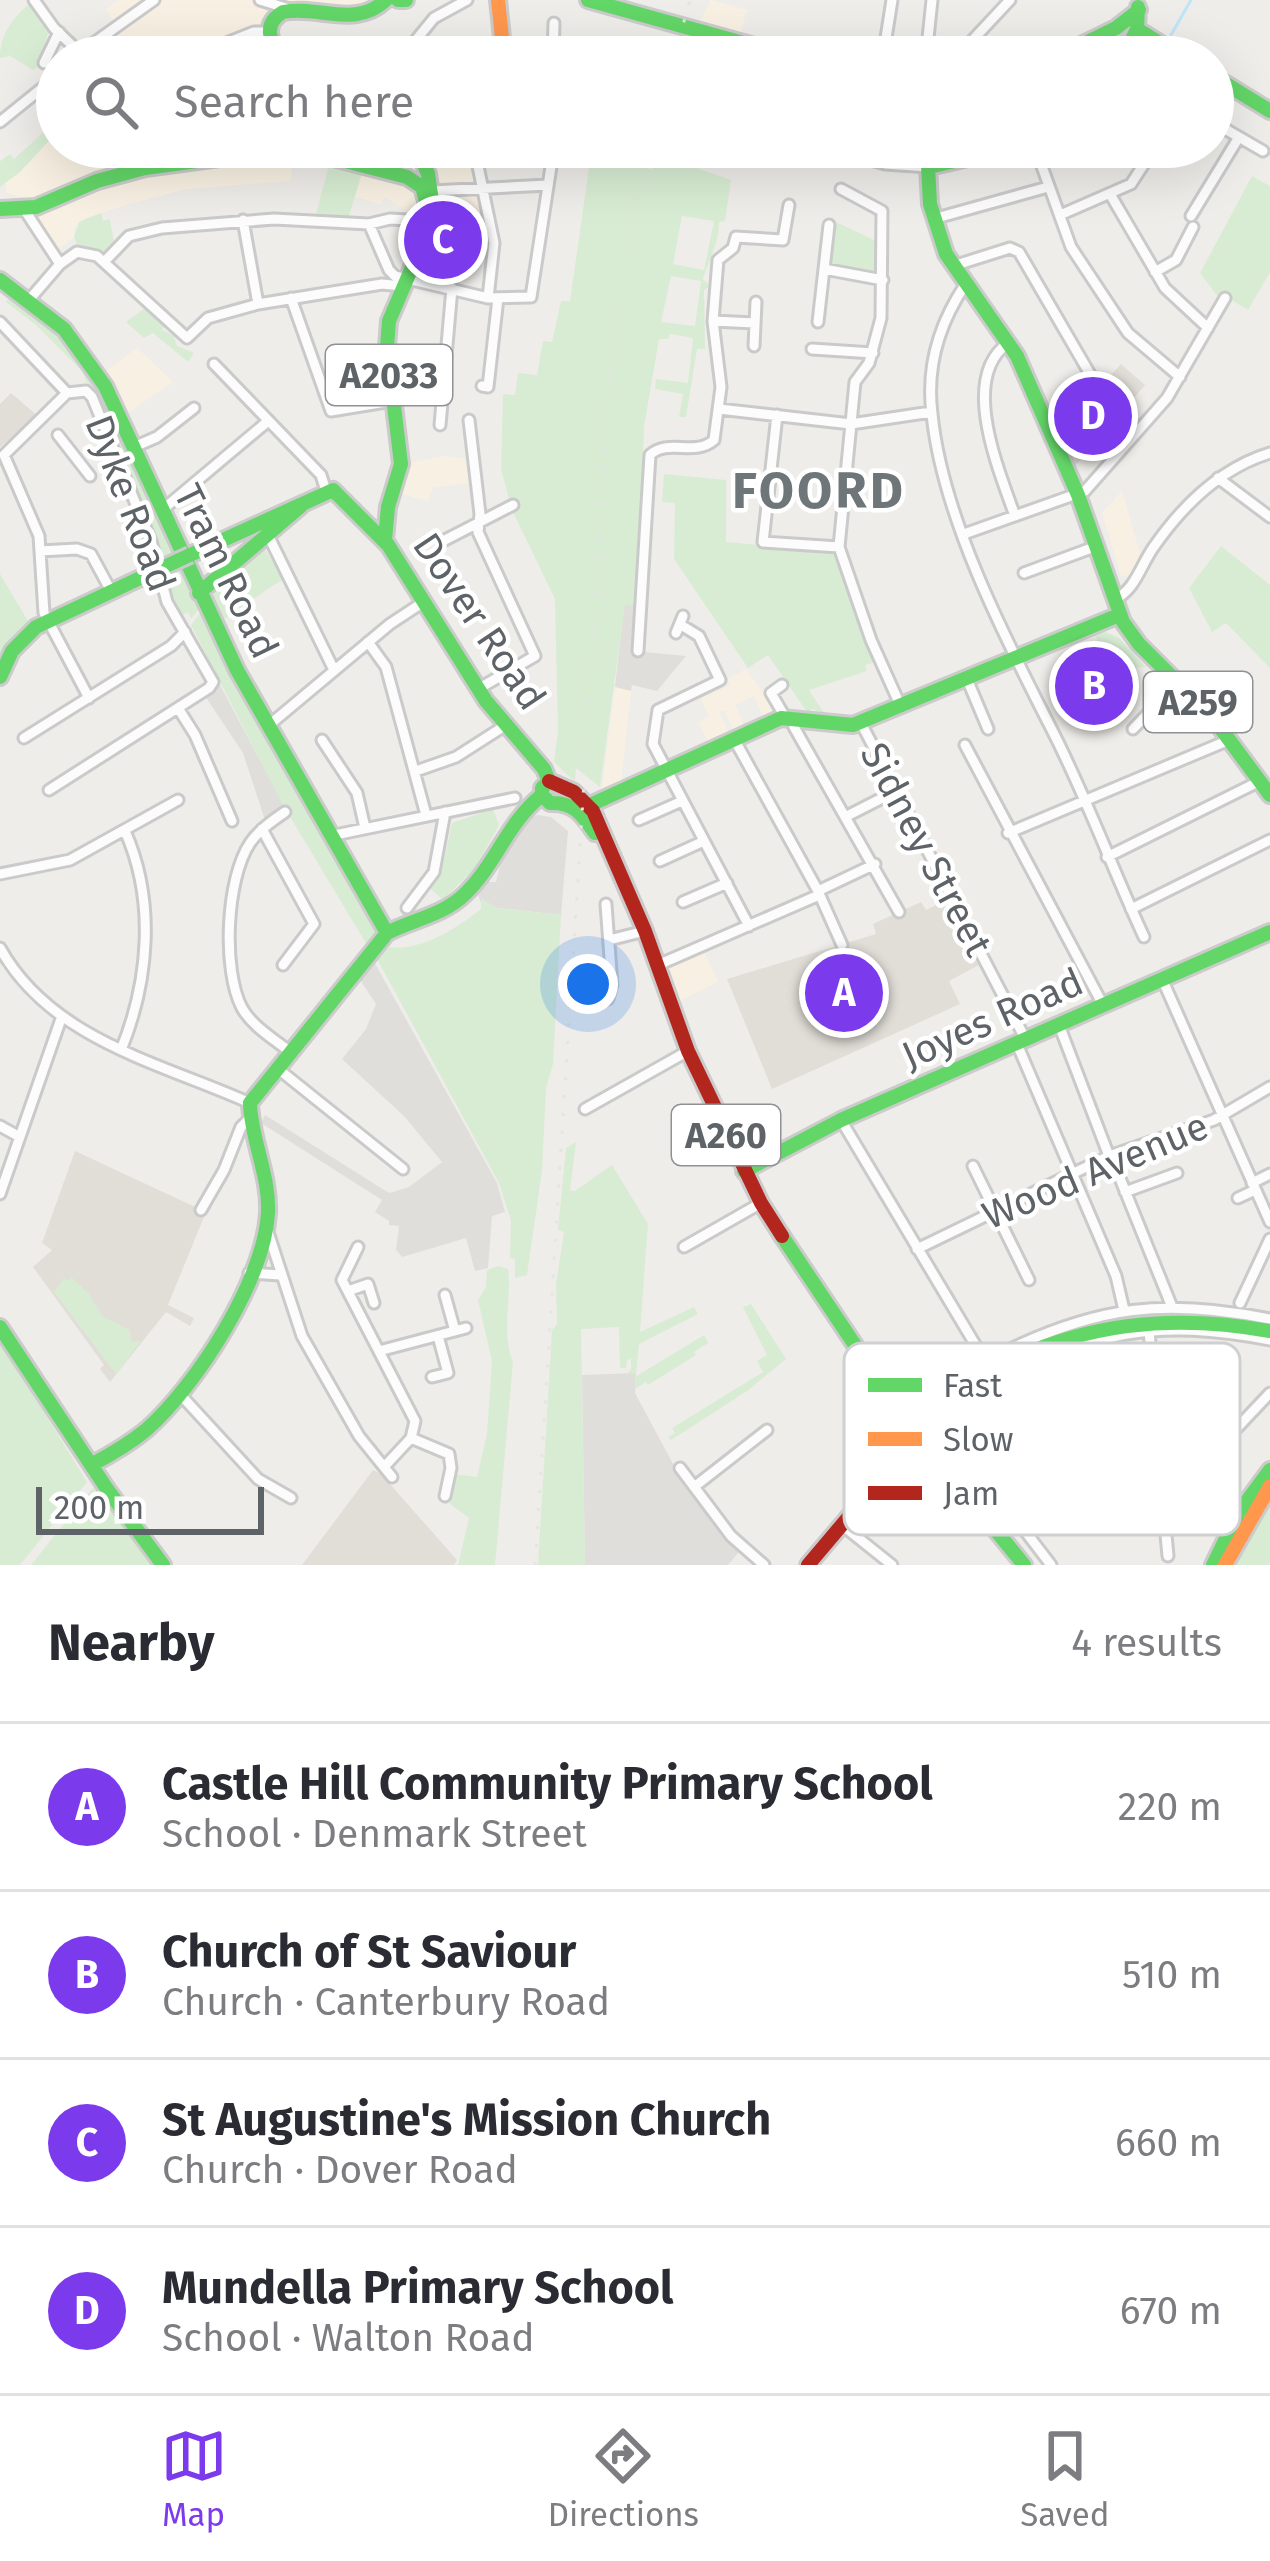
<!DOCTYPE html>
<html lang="en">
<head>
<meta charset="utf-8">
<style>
  body { margin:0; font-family:"Fira Sans",sans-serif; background:#f7f7f7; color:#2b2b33 }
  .scale { position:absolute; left:36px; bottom:30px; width:228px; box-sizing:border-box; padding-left:12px; border:6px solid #5e6368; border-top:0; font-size:33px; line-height:42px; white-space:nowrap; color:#5e6368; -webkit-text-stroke:9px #fff; paint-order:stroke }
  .you { position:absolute; left:588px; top:984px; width:42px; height:42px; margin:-30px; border:9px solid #fff; border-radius:50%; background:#1a73e8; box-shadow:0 0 0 18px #1a73e833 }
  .badge { display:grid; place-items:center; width:78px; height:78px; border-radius:50%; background:#7c3aed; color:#fff; font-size:39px; font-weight:700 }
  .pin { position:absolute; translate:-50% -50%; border:6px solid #fff; box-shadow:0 3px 12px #0006 }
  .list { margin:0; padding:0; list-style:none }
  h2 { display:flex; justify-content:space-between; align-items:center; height:156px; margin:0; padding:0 48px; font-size:51px }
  h2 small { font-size:39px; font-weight:400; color:#7c7c81 }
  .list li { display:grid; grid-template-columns:78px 1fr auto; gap:36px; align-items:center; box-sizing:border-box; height:168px; padding:0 48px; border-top:3px solid #e1e1e2 }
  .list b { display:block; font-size:45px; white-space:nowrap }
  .list p { margin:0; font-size:39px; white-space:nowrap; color:#7c7c81 }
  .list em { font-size:39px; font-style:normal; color:#7c7c81 }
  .icon { flex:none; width:66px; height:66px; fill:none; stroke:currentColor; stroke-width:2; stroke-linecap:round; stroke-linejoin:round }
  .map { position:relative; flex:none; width:1270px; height:1565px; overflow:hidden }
  .search { position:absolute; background:#fff; box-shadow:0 12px 48px #0002; left:36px; right:36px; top:36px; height:132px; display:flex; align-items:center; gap:30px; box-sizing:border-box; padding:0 42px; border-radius:66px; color:#7c7c81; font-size:45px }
  .sheet { height:828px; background:#fff }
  nav { display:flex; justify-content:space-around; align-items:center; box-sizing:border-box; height:168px; border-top:3px solid #e1e1e2; background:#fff; font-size:33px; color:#7c7c81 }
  nav a { display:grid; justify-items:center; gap:6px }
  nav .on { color:#7c3aed }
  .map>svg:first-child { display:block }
</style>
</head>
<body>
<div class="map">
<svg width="1270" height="1565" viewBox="0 0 1270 1565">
  <rect width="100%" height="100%" fill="#efede9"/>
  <path fill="#f8f1e3" d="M118 0H381L364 11 291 13 262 46 270 57H103L97 47 119 30 106 9Z
    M711 0 747 10 736 48 766 57H678L687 21 698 24Z
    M57 132V147H281L220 152 36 201 7 193 5 182 20 172Z
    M340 147H409L419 167 416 173 342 153Z
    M423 147H448L452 158 469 153 477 182 437 184Z
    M283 157 294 158 290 181 187 189 129 204 83 219 74 229V237L52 253 31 216 128 178 182 167Z
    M363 171 415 190 421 212 402 214 404 209 384 197 381 204 355 197Z
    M482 193 486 218 463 219 462 247 428 244 435 195Z
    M137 348 173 382 124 415 103 373Z
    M446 456 465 459 469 483 433 487 428 501 402 494 409 463Z
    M1122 491 1140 554 1130 575 1121 576 1102 513Z
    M746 669 777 712 764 718 754 696 735 705 744 726 734 731 724 710 719 712 729 733 708 742 699 722 709 717 701 699 730 685 728 679Z
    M615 687 631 691 621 781 602 789Z
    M704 952 718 982 677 1002 666 970Z"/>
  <path fill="#e0deda" d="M637 594 634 651 686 656 657 691 632 685 631 691 615 687 625 598Z
    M219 683 287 811 266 823 243 753 203 693Z
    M537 815 551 817 568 831 561 915 482 906 478 895 487 882H496L503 852 516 832 526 820Z
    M372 958 497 1183 505 1212 492 1216 488 1268 475 1271 466 1238 402 1257 396 1250 399 1226 389 1225V1221L375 1212 382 1200 261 1123 265 1115 389 1193 409 1187 442 1162 404 1116 342 1059 366 1029 376 1004 358 977Z
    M636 1373 635 1393 686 1488 739 1552 728 1565H585L582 1375Z"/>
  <path fill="#e1ded8" d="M1121 364 1145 385 1075 466 1055 421 1079 410Z
    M11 393 38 416 0 447V404Z
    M946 900 965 938 963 945 979 965 949 981 960 1004 772 1089 727 979 876 934 873 924 899 912 921 902 926 910Z
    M75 1151 206 1212 168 1305 194 1318 190 1326 166 1312 110 1382 100 1369 104 1365 33 1267 52 1250 42 1243Z
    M373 1470 381 1474 457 1560 454 1565H302Z"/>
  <path fill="#d8ecd3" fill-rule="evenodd" d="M29 4 48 33 39 66 33 70 10 56 0 58C0 35 11 20 29 4Z
    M57 120V132L20 172 0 187V161L10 154 14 159Z
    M592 147H642L638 163 632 164 654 170 647 165 652 147H684L682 163 731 180 725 221 719 222C719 244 709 259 703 279L710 286 704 290 705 349H697L686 417H679L683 394 655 389 656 379 688 383 693 338 670 334 668 339H659L644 427 637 606 625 605 600 787 576 768 575 782 554 762 558 732 555 599 512 510 501 469 503 394 515 395 518 373 537 375 543 341 552 342 561 301H570ZM682 216 714 221 704 270 673 264ZM671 276 701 281 695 326 661 322Z
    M329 165 362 172 349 216 316 214Z
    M1252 176 1270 186V272L1248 310 1223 295 1219 298 1200 273Z
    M101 213 103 221 110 219 114 242 103 253 78 247 74 237 79 222Z
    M832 220 876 241 875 274 827 265Z
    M11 295 39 313 88 365 199 609 191 619 188 612 180 616 154 539 82 371 36 325 6 302Z
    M145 308 164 326 162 330 173 335 177 346 194 353 188 362 153 333 144 338 126 322Z
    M664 474 726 480V542L831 552 838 561 876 662 865 665 867 671 809 690 826 716 813 709 807 712 768 655 748 668 674 559 675 503 662 502Z
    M1221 546 1270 585V668L1226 623 1212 632 1189 588Z
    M265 549 283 580C259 592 244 609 220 621L209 598Z
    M0 574 31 626 0 664Z
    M201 612 244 699 376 933 367 945 283 805 191 625Z
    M1104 631 1119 638 1146 667C1120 670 1105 657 1094 634Z
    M493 809 499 825 476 867 443 900 431 889 442 870 452 823Z
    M481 898 497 908 561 915 553 1064 546 1088 542 1171 527 1275 515 1278V1259L510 1258 511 1221 499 1183 377 959 389 947C419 952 458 928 481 909Z
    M576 1142 570 1190 575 1191 612 1165 648 1224 640 1332 694 1307 698 1314 639 1344 636 1373 626 1374 631 1370V1359L627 1360 626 1368H620L619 1327 581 1329 585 1565H538L552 1330 557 1324 556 1284 564 1232 558 1230 566 1148Z
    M499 1266 508 1269C512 1299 501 1334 513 1362L495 1565H458L469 1518 450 1504 449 1486 455 1474 477 1477 487 1433 492 1361 478 1300 486 1287 487 1270Z
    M71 1277 89 1294 102 1316 130 1330 131 1342 141 1341 116 1374 54 1292 64 1278 68 1281Z
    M751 1304 786 1359 747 1391 671 1440 668 1437 675 1433 672 1428 763 1372 757 1361 767 1355 743 1307Z
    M704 1335 708 1343 694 1352 696 1355 648 1385 646 1382 635 1389V1377Z
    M0 1340 87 1482 20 1565H0Z
    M101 1486 159 1565H31L92 1489Z
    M1270 1496V1565H1230Z"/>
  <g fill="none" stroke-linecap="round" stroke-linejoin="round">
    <path stroke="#bee5f8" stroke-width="3" d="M1171 35 1191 0"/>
    <g stroke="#cacaca" stroke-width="15">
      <path id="street" d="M34 0 54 28 79 52
        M260 0 289 9
        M74 57 154 0
        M160 57 214 48 254 32H267
        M402 57 434 18 467 0
        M553 57 554 23
        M732 57 736 39
        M883 57 892 0
        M926 57 932 0
        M963 57 967 46 1010 0
        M44 63 59 32
        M0 122 57 76
        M1213 122 1263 151
        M474 147 494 243 488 298
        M826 147 885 164 929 167
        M1035 147 1071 247 1128 333 1180 377
        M841 189 882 211 881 318 869 363 855 382 839 547 871 640 901 707
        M432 191 548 185
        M1110 194 1165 288 1208 328
        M24 209 60 264
        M1060 215 1131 184 1155 147
        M1191 216 1239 137
        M933 219 1048 187
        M243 220 258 304
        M369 224 389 270 395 276 488 298 531 297 554 147
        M104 262 129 236 162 228 274 219 369 224 390 219 426 221
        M953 266 1010 248 1019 252 1094 381 1078 401 1045 417
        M824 269 883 280
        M1155 272 1176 260 1193 227
        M965 285C939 324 926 367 932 414 942 516 1005 638 1051 728 1086 796 1112 868 1144 937
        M291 298 331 411 392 401
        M29 300 60 264 77 252 97 256 187 338 208 318 258 304 382 284 402 286
        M713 321 755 323
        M0 322 67 393
        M818 322 829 225
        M1008 343C959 378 999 470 1015 516
        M754 346 756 302
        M812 349 873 353
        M214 364 321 475 326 491
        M482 386 488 387 498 298
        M67 393 4 455 39 536 44 613 89 698
        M719 409 851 424 931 412
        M777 415 763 542 839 547
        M469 420 480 514 478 532 535 656 478 689
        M440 425 452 288
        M58 435 90 476
        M134 447 157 437 194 408
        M1218 478 1270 517
        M161 511 267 422
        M964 534 1085 491 1167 398 1225 298
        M269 537 334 670
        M441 542 513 505
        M40 551 77 549 91 554 111 591
        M1024 573 1097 546
        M1114 600C1135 590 1140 567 1153 548 1182 506 1221 468 1270 453
        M681 625 699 636 720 680 658 710 653 744 749 926
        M676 633 683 616
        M368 642 386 667 426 815
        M638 651 650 455C668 438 695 457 714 440L721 387 713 321 718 260 733 248 736 237 783 240 789 205
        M967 679 988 729
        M782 685 771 693 785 717
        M178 708 195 735 232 821
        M793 717 794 727 899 912
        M861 723 1026 1040
        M268 726 390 624 425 601
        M1133 729 1178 682
        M24 738 171 646 185 632
        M734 739 818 891 842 945
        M322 740 357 793 365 828
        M965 745 1103 1005
        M416 771 456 757 506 725
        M49 790 209 688 213 682 167 602 151 541 92 397 86 391 67 393
        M285 812C272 821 259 830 250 843 226 879 222 970 242 1008 252 1026 274 1039 290 1052
        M847 816 896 791
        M639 820 682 801
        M262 829 314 924 283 965
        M1008 833 1229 740
        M330 836 515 798
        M1107 857 1260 781
        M660 861 704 841
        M0 874 70 860 178 800
        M818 891 875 864
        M683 902 727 883
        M606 904 612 985 608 999
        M407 908 434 872 445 812
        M1131 909 1270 840
        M609 940 645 931
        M0 948C51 1040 161 1063 250 1103
        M658 965 819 895
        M1163 981 1270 1222
        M1059 1025 1109 1156
        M1017 1044 1116 1276 1124 1310
        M121 1050C149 981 156 901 125 831
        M277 1068 403 1169
        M585 1109 688 1051
        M841 1120 985 1361
        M0 1126 18 1136
        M1111 1156 1172 1307
        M973 1166 1029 1280
        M1252 1183 1270 1174
        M1125 1192 1177 1173
        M0 1194 62 1016
        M1238 1198 1255 1190
        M201 1210 224 1170 241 1127 250 1118
        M266 1226 302 1336 359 1436 392 1477
        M358 1247 342 1280 415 1421 411 1438 384 1467
        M684 1247 761 1203
        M917 1249 1109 1156 1214 1120 1270 1087
        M249 1273 280 1275
        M348 1291 368 1284 374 1303
        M445 1295 455 1331
        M1240 1303 1270 1239
        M1149 1330 1157 1428
        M379 1351 466 1328
        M1012 1374 1120 1491 1144 1503H1163L1189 1490 1236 1429 1270 1393
        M432 1377 448 1373 438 1336
        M993 1383C1096 1332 1155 1318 1270 1340
        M179 1393 258 1479 291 1498
        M935 1400C950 1377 978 1365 1002 1353 1097 1306 1166 1298 1270 1319
        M411 1438 449 1454 451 1468 445 1496
        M680 1468 731 1536 764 1565
        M960 1483 976 1474 983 1476 1051 1565
        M694 1487 767 1430
        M1163 1503 1168 1556
        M842 1525 892 1565"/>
    </g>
    <g stroke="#cbcbcb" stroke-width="20">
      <path id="fast" d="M398 0H406
        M588 0 794 57
        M1137 29 1182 57
        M285 57C269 44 262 24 283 12 319 5 355 29 386 0
        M1057 57 1116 28 1139 10
        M1124 57 1137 29 1138 7
        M1213 76 1270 111
        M417 147 428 174 432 201 419 251 389 321 387 347 401 464 388 507 385 540 486 701 544 769 549 781
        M927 147 930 204 946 254 1017 356 1078 495 1123 622 1139 644 1213 718 1270 795
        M929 167 1015 147
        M0 209 36 207 97 181 145 168 295 148 407 177 422 187 426 201
        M0 280 64 329 105 386 237 670 387 933C412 920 444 915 465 894 496 864 507 823 542 795V788L549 781
        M190 555 333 490 387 544
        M199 593 301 506
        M0 677 12 651 36 627 153 572
        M542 795 550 803C574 802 582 814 595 833
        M590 805 781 718 853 725 1119 615
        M744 1171 841 1120 1270 932
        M782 1236 899 1411 915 1423C954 1419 983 1384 1012 1361
        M0 1327 107 1489 163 1565
        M895 1395 916 1408 926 1406C950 1398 968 1381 991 1370 1081 1323 1171 1313 1270 1331
        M917 1418 914 1428 919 1436 1024 1565
        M91 1465C110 1455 129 1444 146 1430 196 1386 264 1281 268 1213 270 1176 251 1140 250 1103L387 933
        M1213 1565 1239 1512 1270 1470"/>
    </g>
    <g stroke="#cbcbcb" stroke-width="20">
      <path id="slow" d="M498 0 504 57
        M1225 1565 1270 1486"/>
    </g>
    <g stroke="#cbcbcb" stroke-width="20">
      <path id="jam" d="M549 781 574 792 593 811 645 931 688 1051 761 1203 782 1236
        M808 1565 912 1442 932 1431"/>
    </g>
    <use href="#street" stroke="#fdfcfc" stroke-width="9"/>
    <use href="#fast" stroke="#63d668" stroke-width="14"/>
    <use href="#slow" stroke="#ff974d" stroke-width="14"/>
    <use href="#jam" stroke="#b3261e" stroke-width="14"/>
    <path stroke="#e3e4e3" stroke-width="3" stroke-dasharray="3 15" stroke-linecap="butt" d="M674 57 690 0
      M535 1565 611 351 629 233 649 147"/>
    <g stroke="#cbcbcb" stroke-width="20" stroke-linecap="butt">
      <path id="fast-bridge" d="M153 572 190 555"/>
    </g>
    <use href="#fast-bridge" stroke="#63d668" stroke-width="14"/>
  </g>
  <g text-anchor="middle" stroke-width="9" stroke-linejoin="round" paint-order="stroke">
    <g fill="#fff" stroke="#8e9295" stroke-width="3">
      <rect x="326" y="345" width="126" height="60" rx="9"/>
      <rect x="1144" y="672" width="108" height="60" rx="9"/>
      <rect x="672" y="1105" width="108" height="60" rx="9"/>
    </g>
    <g font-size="36" font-weight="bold" fill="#5e6368">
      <text x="389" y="388">A2033</text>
      <text x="1198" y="715">A259</text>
      <text x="726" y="1148">A260</text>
    </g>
    <g font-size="39" fill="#5e6368" stroke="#fff">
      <text transform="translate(131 503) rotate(69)" y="14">Dyke Road</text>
      <text transform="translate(227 571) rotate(64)" y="14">Tram Road</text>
      <text transform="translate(480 621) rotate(56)" y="14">Dover Road</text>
      <text transform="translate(927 849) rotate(62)" y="14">Sidney Street</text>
      <text transform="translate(992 1018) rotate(-24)" y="14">Joyes Road</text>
      <text transform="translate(1095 1170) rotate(-23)" y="14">Wood Avenue</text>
    </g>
    <g font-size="51" font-weight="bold" letter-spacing="3" fill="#6f767a" stroke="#fff">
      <text x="819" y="508">FOORD</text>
    </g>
  </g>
  <rect x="844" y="1343" width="396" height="192" rx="18" fill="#fff" stroke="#cfd0d2" stroke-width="3"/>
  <rect x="868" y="1378" width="54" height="14" fill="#63d668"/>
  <rect x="868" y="1432" width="54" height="14" fill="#ff974d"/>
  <rect x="868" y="1486" width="54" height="14" fill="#b3261e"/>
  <g font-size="33" fill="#5e6368">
    <text x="943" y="1397">Fast</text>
    <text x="943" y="1451">Slow</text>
    <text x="943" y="1505">Jam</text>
  </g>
</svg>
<div class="scale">200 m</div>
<div class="you"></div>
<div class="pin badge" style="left:844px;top:993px">A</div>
<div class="pin badge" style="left:1094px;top:686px">B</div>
<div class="pin badge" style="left:443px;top:240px">C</div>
<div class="pin badge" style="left:1093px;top:416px">D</div>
<div class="search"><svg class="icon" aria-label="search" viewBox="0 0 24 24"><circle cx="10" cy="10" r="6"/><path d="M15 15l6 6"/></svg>Search here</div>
</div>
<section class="sheet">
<h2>Nearby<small>4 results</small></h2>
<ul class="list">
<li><span class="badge">A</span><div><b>Castle Hill Community Primary School</b><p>School · Denmark Street</p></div><em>220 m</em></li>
<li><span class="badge">B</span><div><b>Church of St Saviour</b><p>Church · Canterbury Road</p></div><em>510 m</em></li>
<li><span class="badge">C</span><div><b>St Augustine's Mission Church</b><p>Church · Dover Road</p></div><em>660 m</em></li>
<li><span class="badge">D</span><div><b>Mundella Primary School</b><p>School · Walton Road</p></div><em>670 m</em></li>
</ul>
</section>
<nav>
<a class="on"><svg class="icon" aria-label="map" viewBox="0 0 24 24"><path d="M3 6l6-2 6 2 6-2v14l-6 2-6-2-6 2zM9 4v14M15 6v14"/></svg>Map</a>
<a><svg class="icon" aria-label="directions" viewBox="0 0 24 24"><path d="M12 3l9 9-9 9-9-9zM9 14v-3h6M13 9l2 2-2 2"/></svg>Directions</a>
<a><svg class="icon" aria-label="saved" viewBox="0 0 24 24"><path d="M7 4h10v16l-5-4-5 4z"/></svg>Saved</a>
</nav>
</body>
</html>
